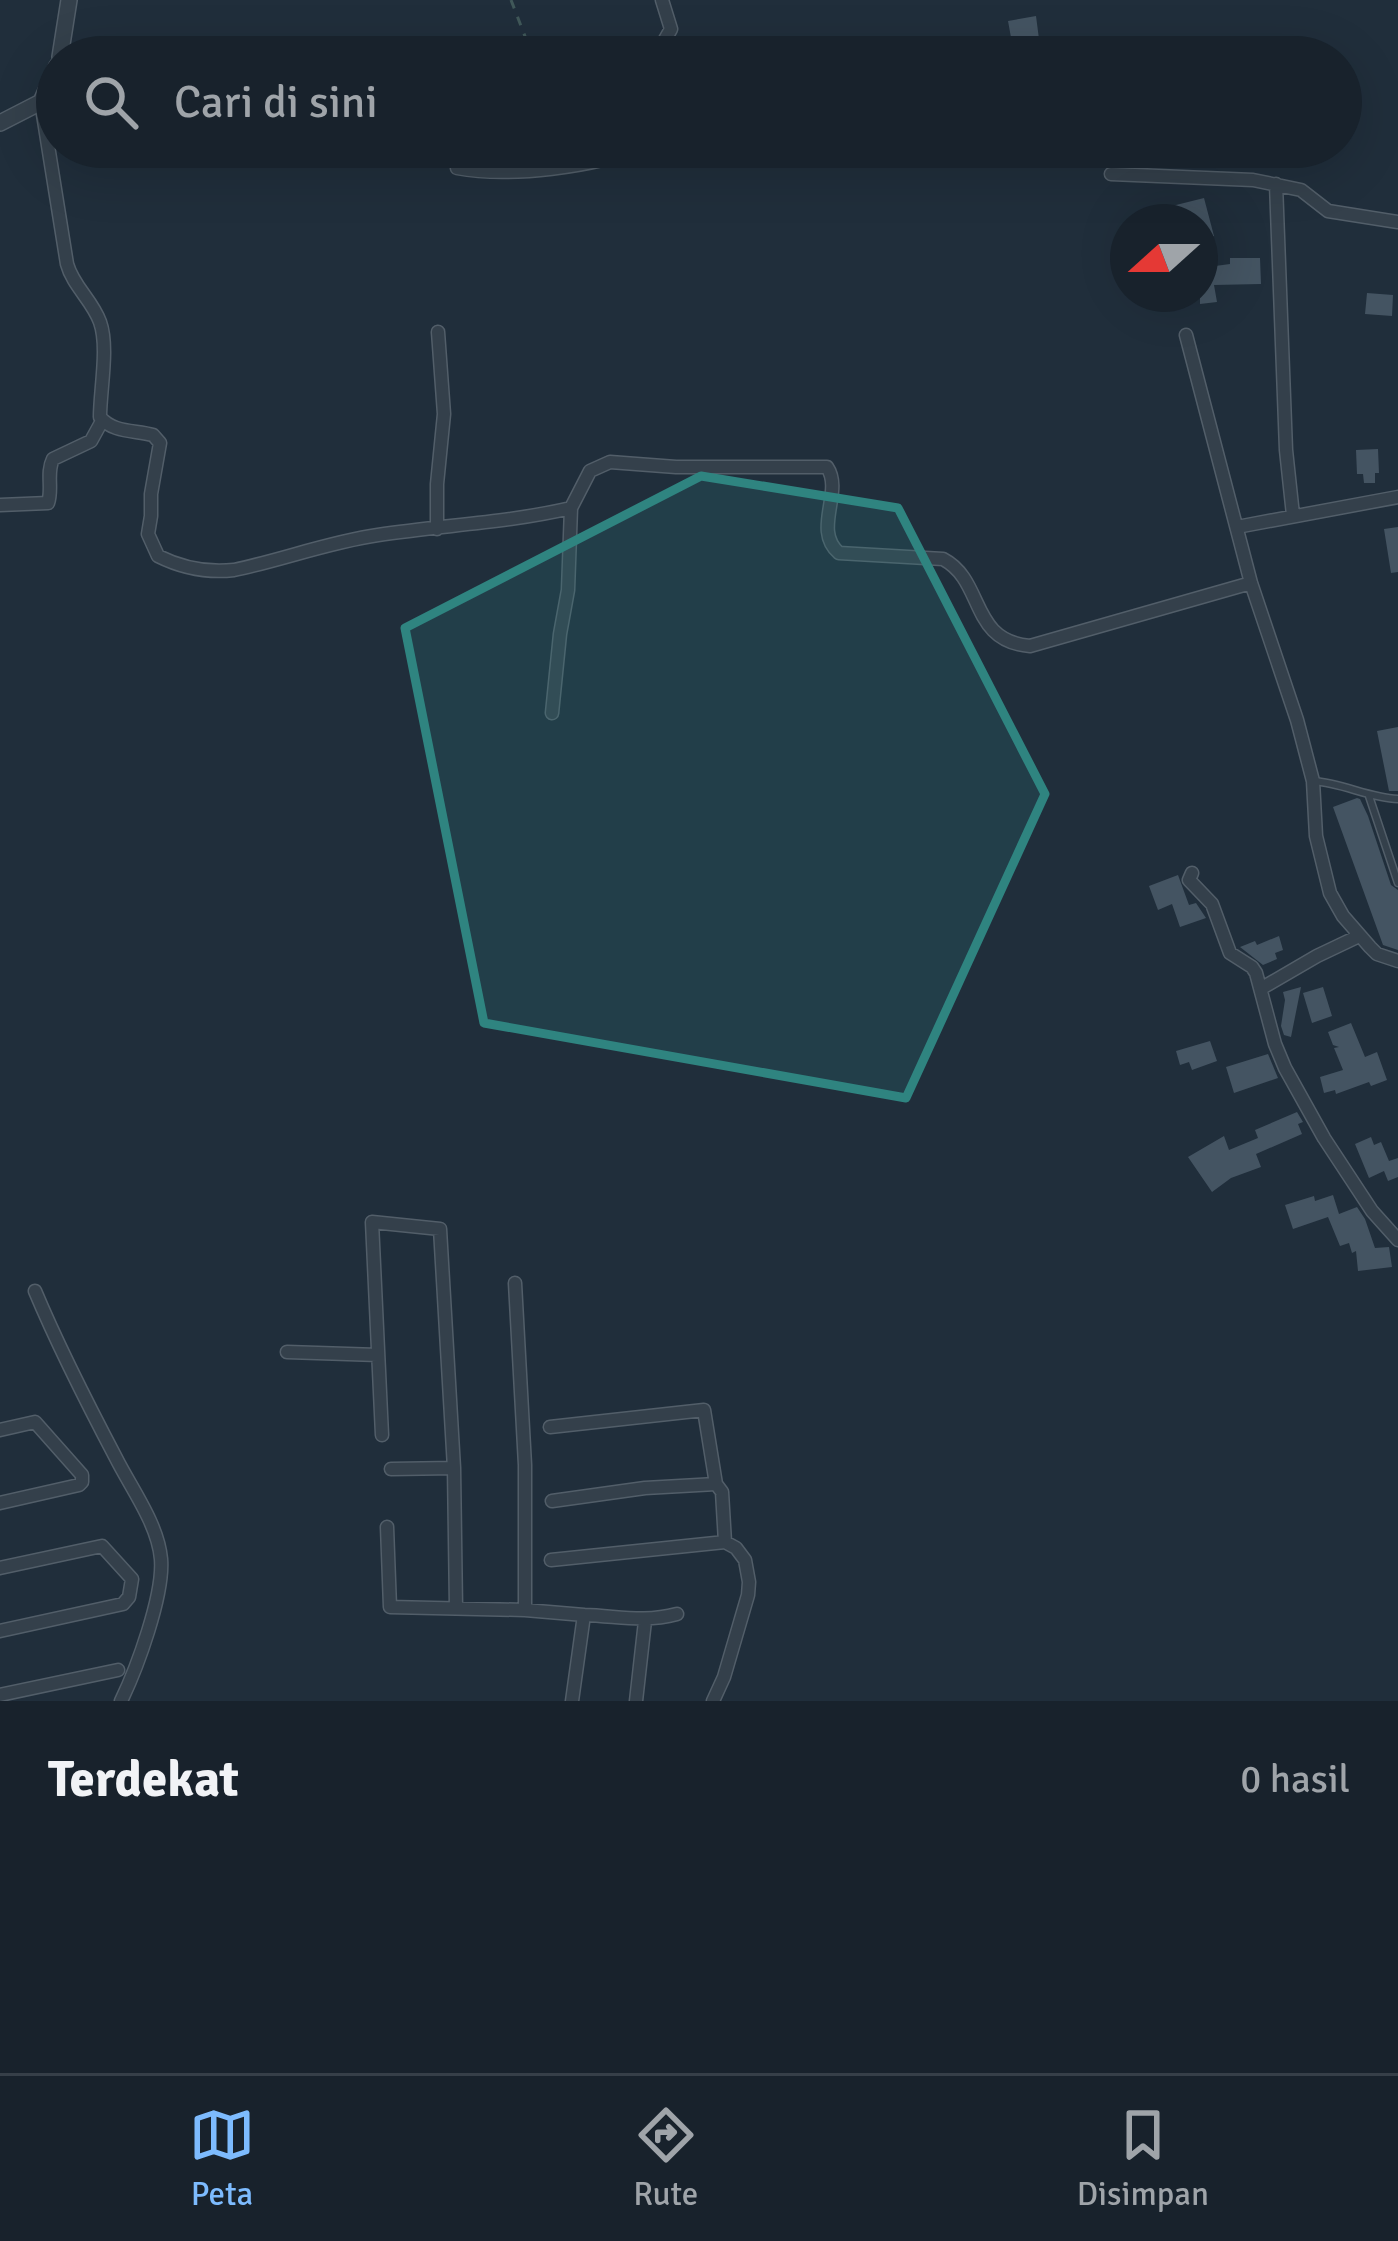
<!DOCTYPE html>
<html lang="id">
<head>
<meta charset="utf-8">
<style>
  body { margin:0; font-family:Signika,sans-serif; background:#212a34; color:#f1f3f6 }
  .compass { position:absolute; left:1110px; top:204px; width:108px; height:108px; border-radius:50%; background:#18222c; box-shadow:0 12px 48px #0002; rotate:249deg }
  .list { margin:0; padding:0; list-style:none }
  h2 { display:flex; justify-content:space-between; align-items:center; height:156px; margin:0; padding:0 48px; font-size:51px }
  h2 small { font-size:39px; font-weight:400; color:#9fa4a9 }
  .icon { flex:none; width:66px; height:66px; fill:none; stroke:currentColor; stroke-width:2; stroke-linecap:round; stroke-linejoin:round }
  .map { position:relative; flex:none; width:1398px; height:1701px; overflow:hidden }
  .search { position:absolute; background:#18222c; box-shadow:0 12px 48px #0002; left:36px; right:36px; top:36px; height:132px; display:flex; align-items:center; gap:30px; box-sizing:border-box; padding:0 42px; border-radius:66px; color:#9fa4a9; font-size:45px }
  .sheet { height:372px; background:#18222c }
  nav { display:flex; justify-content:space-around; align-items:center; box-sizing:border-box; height:168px; border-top:3px solid #363f48; background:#18222c; font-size:33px; color:#9fa4a9 }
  nav a { display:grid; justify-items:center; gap:6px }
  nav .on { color:#7dbbfe }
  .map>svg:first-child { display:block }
</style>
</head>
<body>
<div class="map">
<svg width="1398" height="1701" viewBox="0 0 1398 1701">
  <rect width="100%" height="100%" fill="#202e3b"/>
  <path fill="#445462" d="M1036 16 1039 39 1012 43 1008 21Z
    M1204 198 1214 236 1200 240V222H1168L1164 208Z
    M1230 258H1260L1261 284 1214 285 1217 302 1200 304V268L1230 264Z
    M1367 293 1393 295 1392 316 1365 314Z
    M1378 449 1379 473H1375V483H1364L1363 474H1357L1356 450Z
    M1398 527V572L1391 573 1384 529Z
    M1398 727V791H1389L1377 731Z
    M1357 798 1360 799 1368 816 1391 885 1398 890V950L1383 945 1333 807Z
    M1178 875 1189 905 1196 903 1206 918 1180 927 1172 904 1158 910 1149 886Z
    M1279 936 1283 950 1275 953 1277 959 1263 965 1240 947 1255 941 1257 945Z
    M1301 987 1291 1037 1284 1035 1281 1026 1285 1000 1283 992Z
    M1323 987 1332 1016 1312 1023 1303 993Z
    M1351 1023 1365 1057 1377 1052 1387 1080 1371 1086 1369 1082 1336 1094 1335 1090 1324 1093 1320 1077 1343 1070 1334 1048 1339 1047 1333 1045 1328 1032Z
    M1210 1041 1217 1061 1192 1070 1189 1062 1180 1065 1176 1051Z
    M1268 1054 1278 1078 1234 1093 1226 1067Z
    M1297 1112 1303 1122 1298 1124 1302 1134 1256 1154 1261 1167 1231 1178 1212 1192 1188 1157 1224 1136 1229 1150 1258 1138 1255 1130Z
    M1371 1137 1374 1145 1381 1142 1389 1161 1398 1158V1177L1388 1181 1384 1171 1369 1178 1355 1144Z
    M1333 1195 1339 1214 1357 1207 1365 1219 1375 1248 1389 1247 1392 1267 1358 1271 1356 1251 1352 1253 1349 1243 1340 1246 1328 1217 1293 1229 1285 1205 1314 1196 1315 1201Z"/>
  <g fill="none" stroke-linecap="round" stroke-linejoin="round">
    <g stroke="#525e69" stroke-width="9">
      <path id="service" d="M1313 781C1343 783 1369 798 1398 799
        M1369 796 1398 883"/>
    </g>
    <g stroke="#525e69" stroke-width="15">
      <path id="minor" d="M661 57 662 45 671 29 662 0
        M41 102 67 264C73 286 92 300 100 322 109 347 100 390 100 417 113 433 135 430 153 435L160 443 151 494V516L148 534 158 556C182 568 207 573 234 570 282 560 329 542 378 535 443 525 507 523 571 508
        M457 168C510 178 594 167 644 147
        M1111 174 1253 180 1301 190 1328 211 1398 222
        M1276 184 1286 450 1293 515
        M1186 335 1251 583 1297 720 1313 781 1316 836 1330 893 1343 916 1370 947 1377 954 1398 961
        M0 505 48 503C53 489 46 473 53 459L91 441 102 421
        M1237 527 1398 497
        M437 529V484L444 414 438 332
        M552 713 560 634 568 590 571 508 590 471 610 462 676 467H827C844 492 812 530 839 553L943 559C985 581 969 641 1030 646L1251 583
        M1192 873 1189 880 1212 904 1230 953 1252 967 1256 973 1275 1044 1285 1068 1324 1138 1372 1211 1398 1240
        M1262 988 1317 956 1359 936
        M515 1283 525 1465V1610
        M35 1291C59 1348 87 1403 116 1458 131 1488 158 1524 161 1559 164 1595 137 1668 121 1701
        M287 1352 378 1355
        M550 1427 704 1410 716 1484
        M0 1430 35 1422 82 1475V1482L79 1485 0 1503
        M382 1435 372 1222 440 1229 454 1468
        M391 1469 454 1468 456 1608
        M552 1501 645 1488 716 1484 722 1492 725 1542
        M387 1527 390 1607 525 1610 584 1615
        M551 1560 725 1542 736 1548 745 1560 749 1582 748 1595 724 1677 713 1701
        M0 1568 102 1546 132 1579 129 1597 123 1604 0 1631
        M0 1695 118 1670
        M572 1701 584 1615C619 1616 643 1623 677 1614
        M636 1701 645 1621"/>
    </g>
    <g stroke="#525e69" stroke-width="18">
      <path id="tertiary" d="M60 57 69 0
        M0 123 41 102 57 66"/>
    </g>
    <path stroke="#405859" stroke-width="3" stroke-dasharray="9 9" stroke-linecap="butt" d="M511 0 533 57"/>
    <use href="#service" stroke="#34404b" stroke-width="6"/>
    <use href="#minor" stroke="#34404b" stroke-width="12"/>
    <use href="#tertiary" stroke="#34404b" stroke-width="15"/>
  </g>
  <path fill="#2f8480" fill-opacity="0.2" stroke="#2f8480" stroke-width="9" stroke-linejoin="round" d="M701 476 898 508 1045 794 906 1098 484 1023 405 628Z"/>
</svg>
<svg class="compass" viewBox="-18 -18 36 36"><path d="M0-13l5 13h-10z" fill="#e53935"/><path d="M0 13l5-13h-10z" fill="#9fa4a9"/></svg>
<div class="search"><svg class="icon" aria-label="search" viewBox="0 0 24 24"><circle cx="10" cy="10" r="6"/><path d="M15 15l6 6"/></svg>Cari di sini</div>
</div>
<section class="sheet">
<h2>Terdekat<small>0 hasil</small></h2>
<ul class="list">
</ul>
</section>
<nav>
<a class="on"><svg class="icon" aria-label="map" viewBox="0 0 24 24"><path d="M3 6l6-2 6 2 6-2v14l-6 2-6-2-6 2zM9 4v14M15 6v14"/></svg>Peta</a>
<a><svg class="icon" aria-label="directions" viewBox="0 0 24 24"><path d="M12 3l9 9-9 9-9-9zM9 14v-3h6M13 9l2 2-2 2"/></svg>Rute</a>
<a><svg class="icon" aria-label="saved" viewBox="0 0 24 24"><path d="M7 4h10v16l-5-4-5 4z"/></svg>Disimpan</a>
</nav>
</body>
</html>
